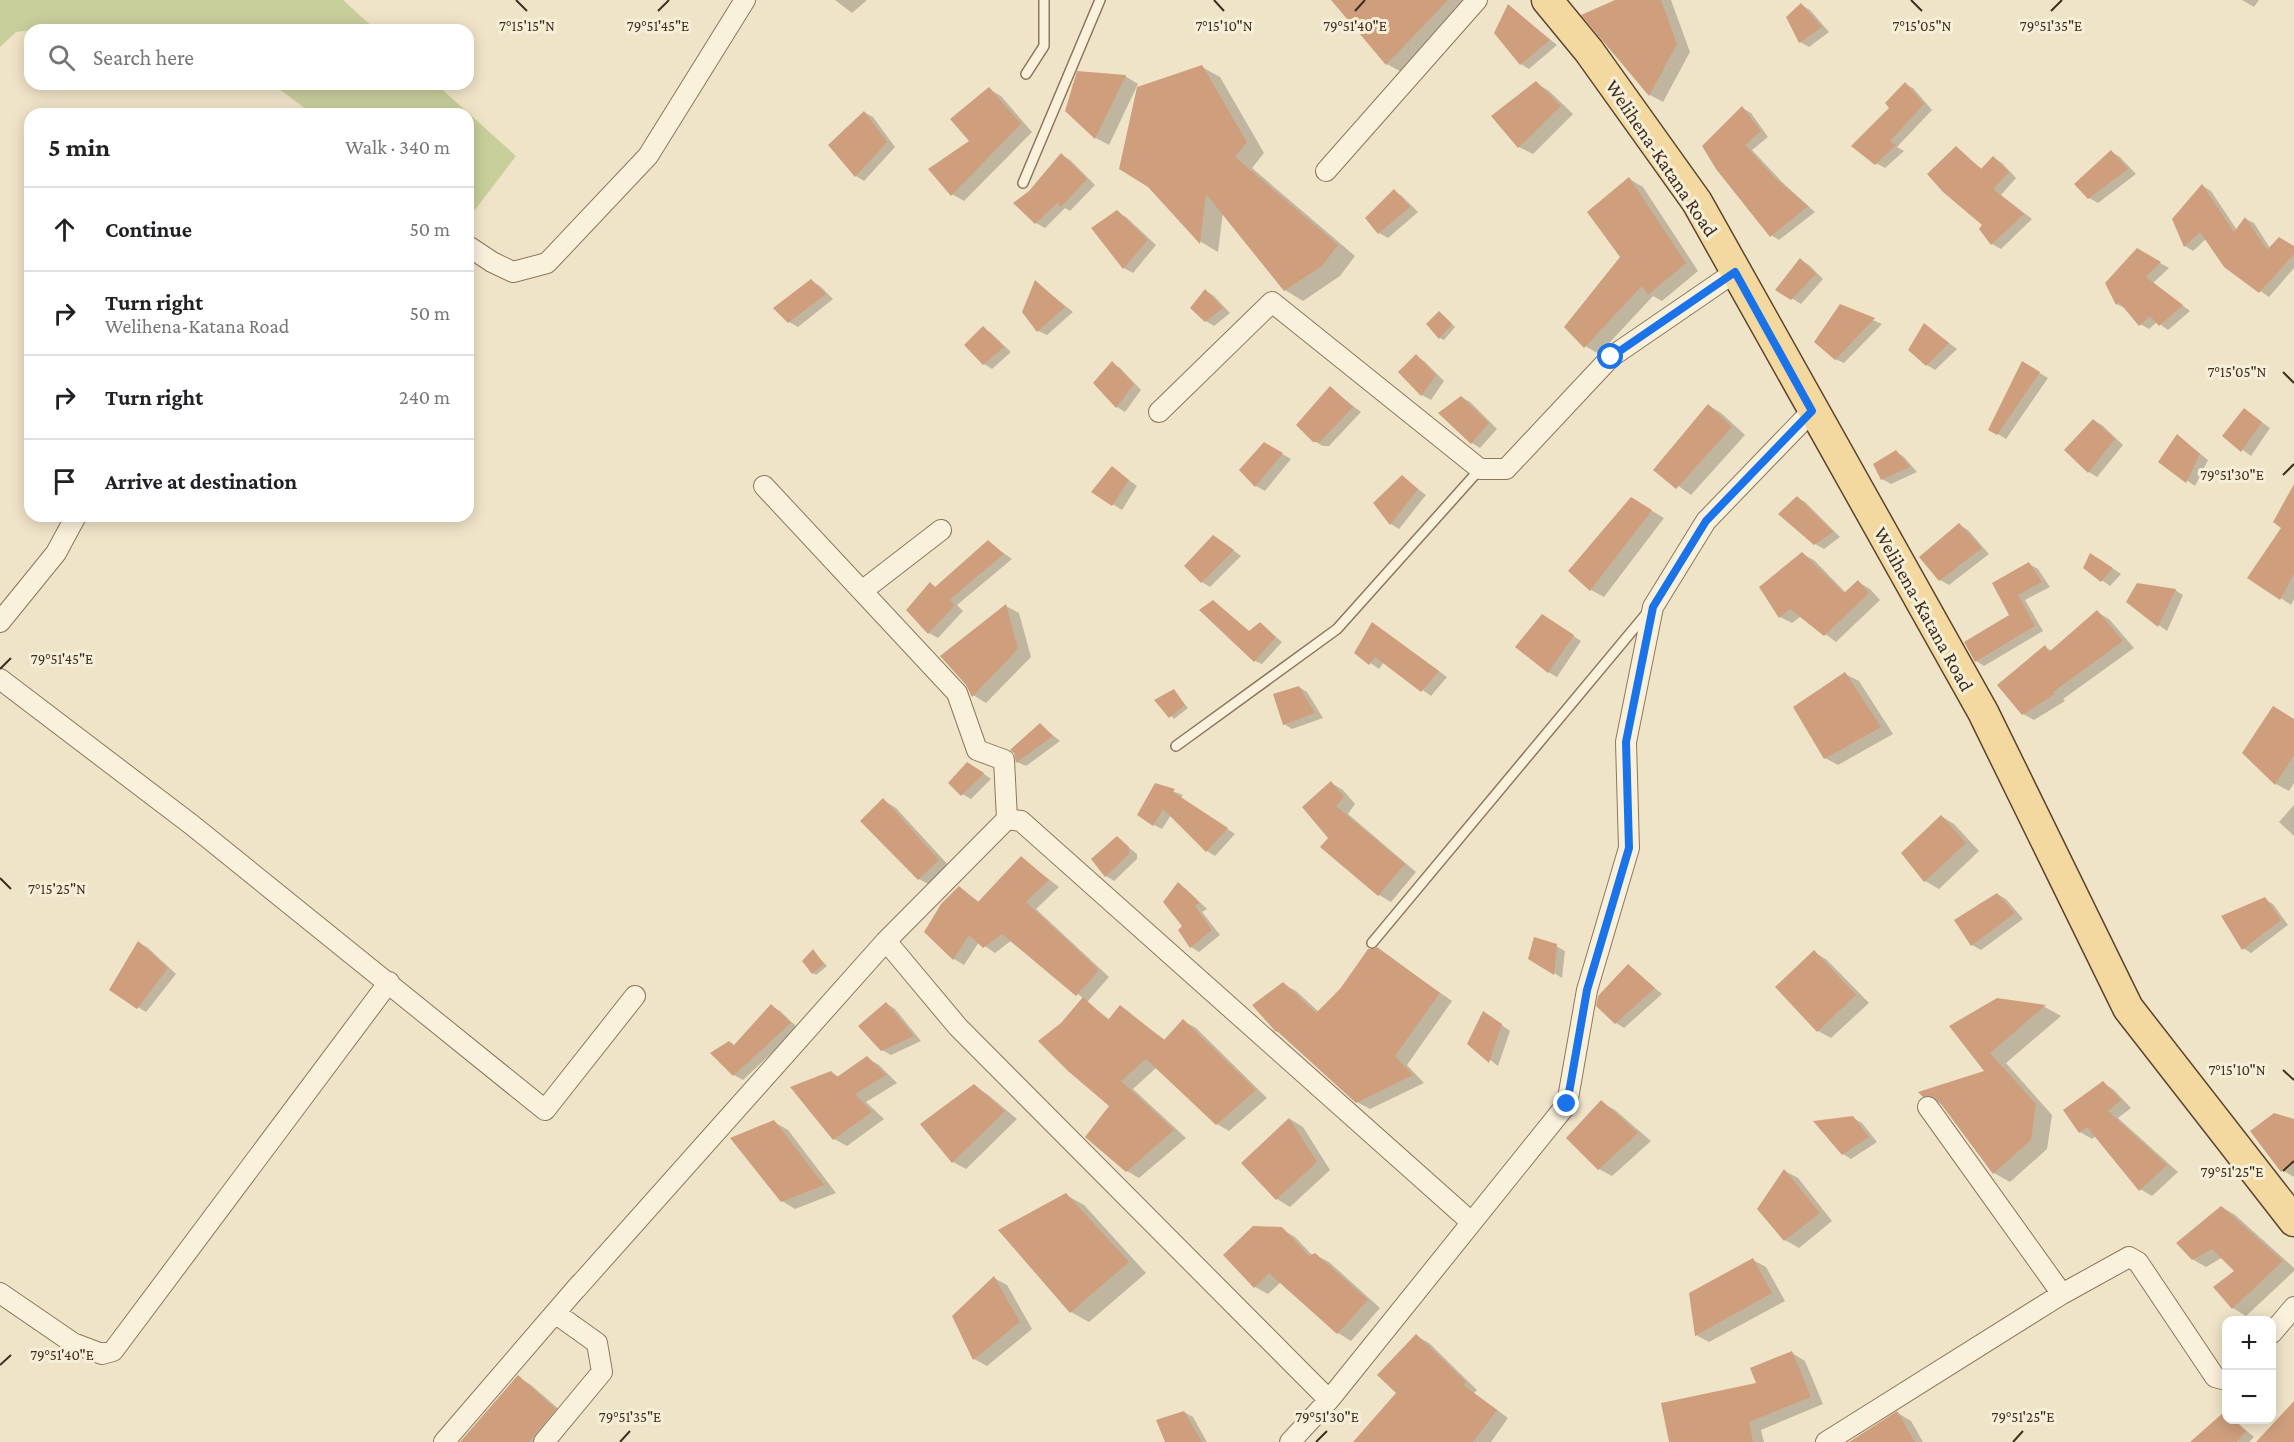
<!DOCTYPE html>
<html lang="en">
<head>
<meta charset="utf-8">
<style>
  body { margin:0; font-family:"Crimson Pro",serif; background:#f2f2f2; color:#202124 }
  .controls { position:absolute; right:18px; bottom:18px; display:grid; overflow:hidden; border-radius:12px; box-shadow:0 3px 15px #0003 }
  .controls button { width:54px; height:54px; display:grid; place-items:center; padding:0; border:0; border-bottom:2px solid #e0e0e0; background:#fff; color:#202124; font:30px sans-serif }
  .stop { position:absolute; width:18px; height:18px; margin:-14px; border:4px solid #1a73e8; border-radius:50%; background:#fff }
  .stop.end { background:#1a73e8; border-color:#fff; box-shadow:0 2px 6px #0008 }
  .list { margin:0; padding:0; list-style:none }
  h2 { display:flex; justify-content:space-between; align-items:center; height:78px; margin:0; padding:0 24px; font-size:26px }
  h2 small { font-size:20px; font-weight:400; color:#757577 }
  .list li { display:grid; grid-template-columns:39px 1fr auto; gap:18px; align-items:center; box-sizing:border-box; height:84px; padding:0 24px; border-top:2px solid #e0e0e0 }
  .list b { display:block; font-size:22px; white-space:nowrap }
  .list p { margin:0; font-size:20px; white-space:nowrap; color:#757577 }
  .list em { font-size:20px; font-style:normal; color:#757577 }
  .icon { flex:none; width:33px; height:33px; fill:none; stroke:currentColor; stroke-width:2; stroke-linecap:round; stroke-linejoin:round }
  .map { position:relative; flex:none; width:2294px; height:1442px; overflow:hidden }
  .search { position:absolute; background:#fff; box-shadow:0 3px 15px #0003; left:24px; top:24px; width:450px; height:66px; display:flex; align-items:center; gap:15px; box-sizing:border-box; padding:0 21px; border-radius:18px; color:#757577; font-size:22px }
  .panel { position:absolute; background:#fff; box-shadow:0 3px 15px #0003; left:24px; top:108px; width:450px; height:414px; border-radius:18px }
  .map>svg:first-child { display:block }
</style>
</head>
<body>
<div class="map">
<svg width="2294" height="1442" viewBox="0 0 2294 1442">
  <rect width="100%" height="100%" fill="#f0e4c8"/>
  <path fill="#c9cf9b" d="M0 0H343L376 30H197L194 28 30 30 16 32 0 47Z
    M272 84H436L516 156 468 219V114H313Z"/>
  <path fill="#0003" d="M835 0H867L852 13Z
    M1333 0H1473L1403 73 1387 64Z
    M1619 0H1671L1690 52 1663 102 1650 95 1608 46Z
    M2242 0H2259L2254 7Z
    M1801 5 1810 10 1829 32 1809 47 1800 42 1788 18Z
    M1509 6 1557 45 1529 69 1521 64Z
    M1202 67 1220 77 1264 153 1252 168 1355 256 1340 276 1303 301 1285 290 1223 212 1218 252 1201 242 1149 185Z
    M1125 76 1138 84 1109 145 1096 138 1066 111Z
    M1536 83 1549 91 1573 114 1533 154 1519 147 1493 117Z
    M1905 84 1913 88 1932 110 1897 147 1904 151 1885 168 1876 163 1891 108Z
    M989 89 1001 96 1032 132 964 201 952 194Z
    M1742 108 1751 113 1768 137 1752 150 1783 183 1815 212 1779 240 1771 235 1717 169Z
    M864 112 873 117 895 147 864 181 856 176Z
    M1956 148 1983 170 1994 158 2002 163 2016 178 2001 195 2032 219 2001 249 1992 244 1981 229 1984 225Z
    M2111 152 2120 157 2136 174 2098 203 2089 198Z
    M1062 155 1070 160 1095 185 1070 211 1065 208 1045 228 1036 223 1030 192Z
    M1629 179 1643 187 1698 271 1662 301 1653 296 1599 354 1585 346 1622 257Z
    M2203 186 2211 191 2237 230 2246 219 2254 223 2270 248 2294 247V268L2269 297 2225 266 2207 238 2193 251 2185 246 2174 219Z
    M1394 191 1402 196 1418 212 1388 238 1379 233Z
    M1117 212 1126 217 1156 245 1133 273 1124 268 1093 229Z
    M2137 250 2169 268 2153 283 2190 311 2168 330 2157 322 2149 329 2140 324 2126 309 2117 304 2106 284Z
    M1801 260 1809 265 1823 279 1801 304 1777 289Z
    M811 281 820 286 833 299 798 327 789 322 776 308Z
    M1036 282 1073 312 1047 335 1038 331Z
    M1206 291 1214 296 1230 313 1214 326 1206 321Z
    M1840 306 1882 324 1844 363 1835 359Z
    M1443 315 1455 327 1444 340 1440 338Z
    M1925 325 1957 349 1935 370 1927 365Z
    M983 328 991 333 1011 352 992 369 984 364Z
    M1416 356 1424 361 1444 381 1431 400 1422 395 1400 372Z
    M1112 363 1120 368 1141 390 1125 412 1117 407 1095 383Z
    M2023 363 2048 378 2006 439 1990 429Z
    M1330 388 1361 412 1329 446H1323L1314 441Z
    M1461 397 1470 402 1497 429 1480 448 1472 443Z
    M1708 405 1721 413 1745 435 1691 495 1655 469Z
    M2252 415 2270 428 2251 456 2224 436Z
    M2093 420 2102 425 2123 445 2097 477 2089 472Z
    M2178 436 2208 460 2195 486 2160 462Z
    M1265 444 1291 459 1265 491 1256 486 1241 470Z
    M1896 452 1904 457 1917 472 1891 484 1882 479Z
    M1112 468 1137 486 1122 510 1093 492Z
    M1402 477 1426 495 1399 529 1391 524 1375 503Z
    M2294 487V599L2291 605 2250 577 2283 528Z
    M1797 497 1805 502 1840 537 1824 549 1815 544 1780 514Z
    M1632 499 1664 518 1604 597 1591 590Z
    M1959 525 1968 530 1989 554 1949 585 1940 580 1921 557Z
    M1221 541 1241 556 1210 587 1202 582Z
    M988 542 1012 559 957 605 963 611 938 638 929 633 908 610 931 584 936 588Z
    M1802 554 1814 560 1846 593 1858 582 1870 589 1880 600 1836 642 1801 616 1792 623 1780 617Z
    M2099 559 2121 574 2110 586 2085 568Z
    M2029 564 2038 569 2050 587 2025 600 2043 631 1984 666 1976 661 2011 616 1994 584Z
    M2175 590 2183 595 2167 631 2128 602Z
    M1213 602 1250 632 1260 624 1282 642 1262 664 1255 661Z
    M1006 606 1019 613 1031 657 986 703 973 695Z
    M2097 612 2109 619 2134 648 2063 699 2065 701 2034 720 2023 714 2045 647 2052 651Z
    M1551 621 1581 641 1557 677 1548 672Z
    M1381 629 1447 677 1431 696 1384 662 1379 669 1356 653Z
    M1845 674 1859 681 1893 734 1838 765 1825 758Z
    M1299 687 1307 692 1323 718 1292 729 1284 724Z
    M1174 691 1188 708 1174 719 1157 700Z
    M2294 720V783L2289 791 2276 784Z
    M1040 725 1060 741 1026 766 1017 762Z
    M976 768 991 779 971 799 962 794Z
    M1331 783 1343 790 1355 804 1348 814 1416 872 1391 902 1379 895 1322 847 1330 838Z
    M1156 785 1183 795 1181 798 1235 834 1215 856 1207 851 1171 815 1162 829 1154 825Z
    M883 800 896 808 951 868 932 886 919 879Z
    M2294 805V836L2279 822Z
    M1941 816 1954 824 1979 851 1939 889 1925 881 1903 853Z
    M1117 838 1137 854V859L1114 881 1106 876 1093 860Z
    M1021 858 1059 887 1036 909 1109 977 1087 1002 1110 1020 1120 1007 1165 1040 1183 1021 1196 1028 1267 1098 1229 1131 1217 1124 1157 1067 1133 1089 1186 1138 1139 1178 1127 1171 1111 1106 1062 1024 1084 999 1012 940 995 953 979 942 964 965 954 959 926 931 960 888 979 902Z
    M1178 884 1186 889 1207 909 1202 912 1220 935 1199 952 1191 947Z
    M1997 894 2006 899 2023 919 1981 950 1972 945 1956 921Z
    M2264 899 2273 904 2288 925 2251 953 2243 948Z
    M139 943 147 947 176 974 146 1012 138 1007Z
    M1556 946 1565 951 1562 978 1530 958Z
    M1377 949 1452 1001 1407 1065 1424 1083 1370 1109 1357 1102 1283 984 1296 991 1319 1012Z
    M813 951 827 966 816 975 813 973Z
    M1814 952 1827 960 1869 1003 1831 1038 1818 1031Z
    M1628 966 1662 994 1624 1028 1616 1023Z
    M1998 999 2045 1007 2061 1016 2006 1063 2052 1115 2047 1149 2010 1182 1994 1173 1943 1105 1924 1095 1986 1072Z
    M887 1004 895 1009 921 1041 891 1055 882 1050Z
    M771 1006 780 1011 798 1028 743 1080 734 1075 735 1046Z
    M1492 1018 1510 1031 1498 1066 1469 1043Z
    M867 1058 879 1065 897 1083 866 1102 884 1119 847 1146 834 1139 793 1087 831 1072 839 1077Z
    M2103 1083 2114 1090 2131 1108 2118 1118 2178 1172 2152 1196 2140 1189 2096 1136 2092 1139 2080 1132 2065 1110Z
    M974 1086 987 1094 1017 1119 966 1169 953 1162Z
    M1601 1102 1615 1110 1651 1141 1612 1176 1599 1169Z
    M1853 1118 1862 1123 1877 1142 1851 1159 1843 1154Z
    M1290 1119 1303 1127 1330 1170 1290 1207 1277 1199 1243 1163Z
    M2294 1120V1177L2282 1170Z
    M774 1122 788 1130 836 1193 795 1209 782 1201Z
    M1785 1171 1798 1178 1832 1221 1799 1248 1785 1240 1759 1209Z
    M1066 1195 1084 1205 1146 1273 1089 1322 1071 1312Z
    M2222 1207 2235 1215 2294 1268V1271L2246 1316 2233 1308 2236 1272 2223 1257 2206 1267 2192 1259Z
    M1281 1229 1295 1237 1313 1256 1315 1255 1329 1262 1380 1308 1351 1341 1338 1333 1281 1282 1268 1294 1255 1287Z
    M1753 1260 1766 1267 1785 1301 1709 1342 1696 1335Z
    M994 1278 1007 1285 1032 1329 987 1366 974 1359Z
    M1416 1336 1429 1343 1477 1390 1474 1393 1508 1418 1491 1442H1360L1398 1393Z
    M1792 1353 1805 1361 1823 1404 1761 1430 1764 1442H1671L1758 1384Z
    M518 1377 531 1385 568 1417 549 1442H462Z
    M1184 1412 1193 1417 1207 1442H1167Z
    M1898 1413 1911 1421 1923 1442H1854Z
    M2224 1414 2226 1415V1420H2234L2254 1437 2249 1442H2192Z"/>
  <path fill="#cf9f7d" d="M1331 0H1448L1386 65Z
    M1615 0H1661L1677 44 1649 96 1581 15Z
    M1801 3 1822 27 1799 43 1786 17Z
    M1508 4 1550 40 1520 65 1494 33Z
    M1202 65 1247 142 1235 157 1338 245 1322 266 1284 291 1206 194 1200 244 1148 187 1119 169 1137 87Z
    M1077 71 1126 75 1095 139 1065 111Z
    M1536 81 1561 106 1518 148 1491 116Z
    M1905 82 1924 104 1890 141 1896 145 1875 165 1851 146 1889 108 1885 103Z
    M989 87 1021 124 951 196 928 169 969 141 950 119Z
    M1742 106 1761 131 1745 145 1774 177 1808 206 1770 237 1716 169 1702 146Z
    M864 111 887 142 855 177 828 145Z
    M1956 146 1981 169 1993 156 2009 172 1993 189 2024 214 1991 245 1979 229 1982 225 1943 192 1927 174Z
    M2111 150 2128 169 2088 199 2074 184Z
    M1061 153 1087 179 1061 207 1057 203 1035 224 1013 203 1029 191Z
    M1629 177 1686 263 1648 295 1642 286 1584 348 1564 327 1620 257 1587 212Z
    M2202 184 2234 232 2245 217 2267 250 2279 237 2294 246V254L2259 293 2224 267 2200 232 2184 247 2172 219Z
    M1394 189 1410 207 1378 234 1365 218Z
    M1117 210 1148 240 1123 269 1091 228Z
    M2137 248 2161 262 2146 277 2183 305 2159 326 2150 316 2139 326 2119 302 2116 305 2105 283Z
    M1800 258 1816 274 1791 300 1775 290Z
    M811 279 826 294 788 323 773 308Z
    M1035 280 1065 307 1037 332 1022 312Z
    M1205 289 1223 308 1205 322 1190 308Z
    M1840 304 1875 318 1835 360 1814 342Z
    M1439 311 1452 324 1439 339 1426 324Z
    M1924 323 1949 343 1926 366 1908 350Z
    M983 326 1004 347 983 365 964 345Z
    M1416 354 1436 375 1421 396 1398 372Z
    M1112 361 1134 384 1116 408 1093 383Z
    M2022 361 2040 372 1997 435 1988 430Z
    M1330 386 1353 407 1320 442H1313L1296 425Z
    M1461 396 1489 423 1471 444 1438 413Z
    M1708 404 1732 427 1676 489 1653 470Z
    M2244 408 2262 422 2241 452 2222 436Z
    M2093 419 2115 439 2088 473 2064 450Z
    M2177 434 2200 454 2186 483 2158 462Z
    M1264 442 1283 453 1255 487 1239 470Z
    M1896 450 1910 467 1881 480 1873 464Z
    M1112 466 1129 480 1112 506 1091 492Z
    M1402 475 1418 489 1390 525 1373 503Z
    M2294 484V574L2280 600 2247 578 2281 528 2273 522Z
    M1797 496 1833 532 1814 545 1778 514Z
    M1631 497 1652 510 1590 591 1568 571Z
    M1959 523 1982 548 1939 581 1919 557Z
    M1213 535 1234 550 1201 583 1184 566Z
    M988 540 1004 554 949 600 955 605 928 634 906 610 930 582 935 587Z
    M1802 552 1844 593 1858 580 1869 593 1824 636 1790 609 1779 618 1759 587Z
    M2090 553 2113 568 2101 582 2083 568Z
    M2029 562 2042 582 2018 595 2035 626 1975 662 1964 642 2009 615 1992 583Z
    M2137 583 2176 589 2158 627 2126 602Z
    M1213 600 1249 631 1260 622 1276 637 1254 662 1199 610Z
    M1006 604 1018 649 972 697 966 685 940 656Z
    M2097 610 2123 641 2053 692 2055 694 2022 715 1997 685 2045 645 2049 652Z
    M1542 614 1574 635 1548 673 1515 647Z
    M1372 622 1439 671 1421 692 1375 657 1369 665 1354 653Z
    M1845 672 1881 727 1824 759 1793 707Z
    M1299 686 1315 713 1283 725 1273 694Z
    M1174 689 1185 705 1169 718 1154 700Z
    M2273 706 2294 719V755L2275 785 2242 753Z
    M1040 723 1053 736 1016 763 1014 753 1010 750Z
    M967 762 984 773 961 796 948 783Z
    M1331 781 1344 797 1336 806 1405 864 1378 896 1320 847 1328 838 1302 807Z
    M1155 783 1175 789 1173 792 1228 828 1206 852 1163 809 1153 826 1137 815Z
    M883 798 939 860 918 880 860 821Z
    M1941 815 1966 843 1924 882 1901 853Z
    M1117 836 1129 847V854L1105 877 1091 859Z
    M1021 856 1049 880 1026 902 1099 970 1076 996 1002 934 983 948 969 935 953 960 924 932 941 904 959 886 978 902Z
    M1178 882 1200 903 1195 906 1212 930 1190 948 1178 930 1182 926 1163 902Z
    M1997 893 2015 913 1971 946 1954 920Z
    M2265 897 2281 920 2242 950 2221 916Z
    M1534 937 1557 944 1554 975 1528 959Z
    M138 941 168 968 137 1009 109 990Z
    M1377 947 1440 993 1395 1056 1413 1075 1356 1103 1278 1032 1275 1031 1252 1005 1283 982 1316 1013 1340 989 1368 949H1374Z
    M813 949 824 964 812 974 802 961Z
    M1814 950 1856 995 1817 1032 1775 987Z
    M1628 964 1655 988 1615 1024 1596 1006 1598 996Z
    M1083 997 1108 1020 1120 1005 1164 1040 1183 1019 1256 1090 1216 1125 1146 1059 1121 1081 1174 1130 1126 1172 1085 1137 1109 1106 1068 1071 1038 1041 1061 1023Z
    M1997 998 2046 1005 1990 1053 2036 1104 2031 1140 1993 1174 1938 1100 1932 1096 1923 1097 1918 1092 1984 1071 1949 1026Z
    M886 1002 914 1036 881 1051 858 1026Z
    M771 1004 791 1023 733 1076 710 1053 729 1041 734 1045Z
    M1483 1011 1502 1024 1489 1063 1467 1044Z
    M867 1056 886 1075 855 1094 872 1112 833 1140 790 1087 831 1071 837 1077Z
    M2103 1081 2121 1100 2108 1111 2167 1165 2139 1191 2087 1127 2079 1133 2063 1110Z
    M974 1084 1005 1111 952 1163 920 1124Z
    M1601 1100 1638 1133 1598 1170 1566 1138Z
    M2274 1113 2294 1119V1162L2281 1172 2250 1131Z
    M1853 1116 1869 1137 1842 1155 1813 1121Z
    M1289 1118 1317 1162 1276 1200 1241 1163Z
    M774 1120 824 1185 781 1202 730 1138Z
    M1784 1169 1820 1213 1784 1241 1757 1209Z
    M1066 1193 1129 1262 1070 1313 998 1230Z
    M2221 1206 2283 1261 2232 1309 2213 1287 2234 1271 2212 1249 2192 1260 2176 1243Z
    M1253 1226 1282 1227 1309 1256 1315 1253 1368 1300 1337 1334 1269 1273 1254 1288 1223 1255Z
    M1753 1258 1772 1293 1695 1336 1689 1293Z
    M994 1276 1020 1322 973 1360 952 1316Z
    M1416 1334 1466 1382 1463 1385 1497 1410 1473 1442H1353L1396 1393 1377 1375Z
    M1792 1351 1811 1397 1749 1422 1753 1442H1669L1661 1403 1756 1383 1750 1368Z
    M518 1375 556 1409 529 1442H460Z
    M2294 1401V1442H2256Z
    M1184 1411 1202 1442H1165L1156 1420Z
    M1897 1411 1915 1442H1849Z
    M2224 1412 2226 1414V1419H2233L2246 1431 2237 1442H2190Z"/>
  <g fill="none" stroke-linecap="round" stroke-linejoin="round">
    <g stroke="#8d765c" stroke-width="12">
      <path id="service" d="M1026 74 1044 46V0
        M1023 183 1100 0
        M1176 746 1337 629 1480 469
        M1372 943 1647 613"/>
    </g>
    <g stroke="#8d765c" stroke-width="22">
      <path id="minor" d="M1326 171 1477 0
        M468 246 492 262 513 272 547 263 648 156 745 0
        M1159 412 1272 302 1480 469H1506L1611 357 1735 272
        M764 486 957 693 977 750 1004 760 1007 819
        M862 591 941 530
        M0 622 56 553 76 516
        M0 679 192 825 545 1110 635 996
        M886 941 958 1027 1329 1400
        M1928 1107 2062 1294
        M576 1289 886 941 1007 819 1021 821 1470 1221
        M0 1293 73 1343 102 1354 113 1351 389 982
        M2272 1333 2294 1307
        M444 1442 580 1284
        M544 1442 602 1372 597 1343 555 1313
        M1290 1442 1329 1400 1567 1104 1587 990 1629 848 1626 742 1653 607 1706 521 1812 411
        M1826 1442 2062 1294 2129 1257 2138 1262 2215 1377 2226 1380"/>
    </g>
    <g stroke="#5b4430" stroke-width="33">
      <path id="primary" d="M1547 0 1589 51 1697 202 1983 712 2128 1008 2294 1221"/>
    </g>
    <use href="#service" stroke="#faf1dc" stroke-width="9"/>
    <use href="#minor" stroke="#faf1dc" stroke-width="20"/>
    <use href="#primary" stroke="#f3d9a0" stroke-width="30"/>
  </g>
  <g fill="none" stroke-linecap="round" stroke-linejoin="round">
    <path stroke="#1a73e8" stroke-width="8" d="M1567 1104 1587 990 1629 848 1626 742 1653 607 1706 521 1812 411 1735 272 1611 357"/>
  </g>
  <path fill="none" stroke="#3d2e20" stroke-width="2" d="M516 0 527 11M1214 0 1224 11M1911 0 1922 11M658 11 669 0M1355 11 1365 0M2051 11 2062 0M2283 372 2294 383M2283 475 2294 464M0 669 11 658M0 878 11 889M2283 1070 2294 1080M2283 1171 2294 1161M0 1365 11 1355M620 1442 630 1431M1316 1442 1327 1431M2013 1442 2023 1431"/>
  <g text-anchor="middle" stroke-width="6" stroke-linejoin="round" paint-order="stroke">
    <g font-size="20" fill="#3d2e20" stroke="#f7eed8">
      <text transform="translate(1662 158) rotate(56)" y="7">Welihena-Katana Road</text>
      <text transform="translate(1924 609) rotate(61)" y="7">Welihena-Katana Road</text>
    </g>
  </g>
  <g font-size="15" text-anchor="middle" fill="#3d2e20" stroke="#f7eed8" stroke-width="6" stroke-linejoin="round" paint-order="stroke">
    <text x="527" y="31">7°15'15"N</text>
    <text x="658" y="31">79°51'45"E</text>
    <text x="1224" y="31">7°15'10"N</text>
    <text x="1355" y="31">79°51'40"E</text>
    <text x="1922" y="31">7°15'05"N</text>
    <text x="2051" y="31">79°51'35"E</text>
    <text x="2237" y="377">7°15'05"N</text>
    <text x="2232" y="480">79°51'30"E</text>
    <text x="62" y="664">79°51'45"E</text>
    <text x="57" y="894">7°15'25"N</text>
    <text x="2237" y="1075">7°15'10"N</text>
    <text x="2232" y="1177">79°51'25"E</text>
    <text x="62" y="1360">79°51'40"E</text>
    <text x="1327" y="1422">79°51'30"E</text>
    <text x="630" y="1422">79°51'35"E</text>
    <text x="2023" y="1422">79°51'25"E</text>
  </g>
</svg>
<div class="controls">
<button>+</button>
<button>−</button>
</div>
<div class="stop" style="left:1611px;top:357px"></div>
<div class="stop end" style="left:1567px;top:1104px"></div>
<div class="search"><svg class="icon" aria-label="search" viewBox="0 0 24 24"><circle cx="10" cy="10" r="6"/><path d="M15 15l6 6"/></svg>Search here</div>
<section class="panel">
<h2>5 min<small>Walk · 340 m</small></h2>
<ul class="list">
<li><svg class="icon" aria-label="ahead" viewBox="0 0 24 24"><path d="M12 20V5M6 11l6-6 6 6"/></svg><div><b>Continue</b></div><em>50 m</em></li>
<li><svg class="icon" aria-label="right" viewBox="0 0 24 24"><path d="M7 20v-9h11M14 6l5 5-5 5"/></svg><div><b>Turn right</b><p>Welihena-Katana Road</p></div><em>50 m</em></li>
<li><svg class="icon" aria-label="right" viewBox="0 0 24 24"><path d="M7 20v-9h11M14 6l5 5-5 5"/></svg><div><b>Turn right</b></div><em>240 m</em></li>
<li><svg class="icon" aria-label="arrive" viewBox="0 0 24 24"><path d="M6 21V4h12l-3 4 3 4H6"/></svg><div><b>Arrive at destination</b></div></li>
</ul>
</section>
</div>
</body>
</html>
